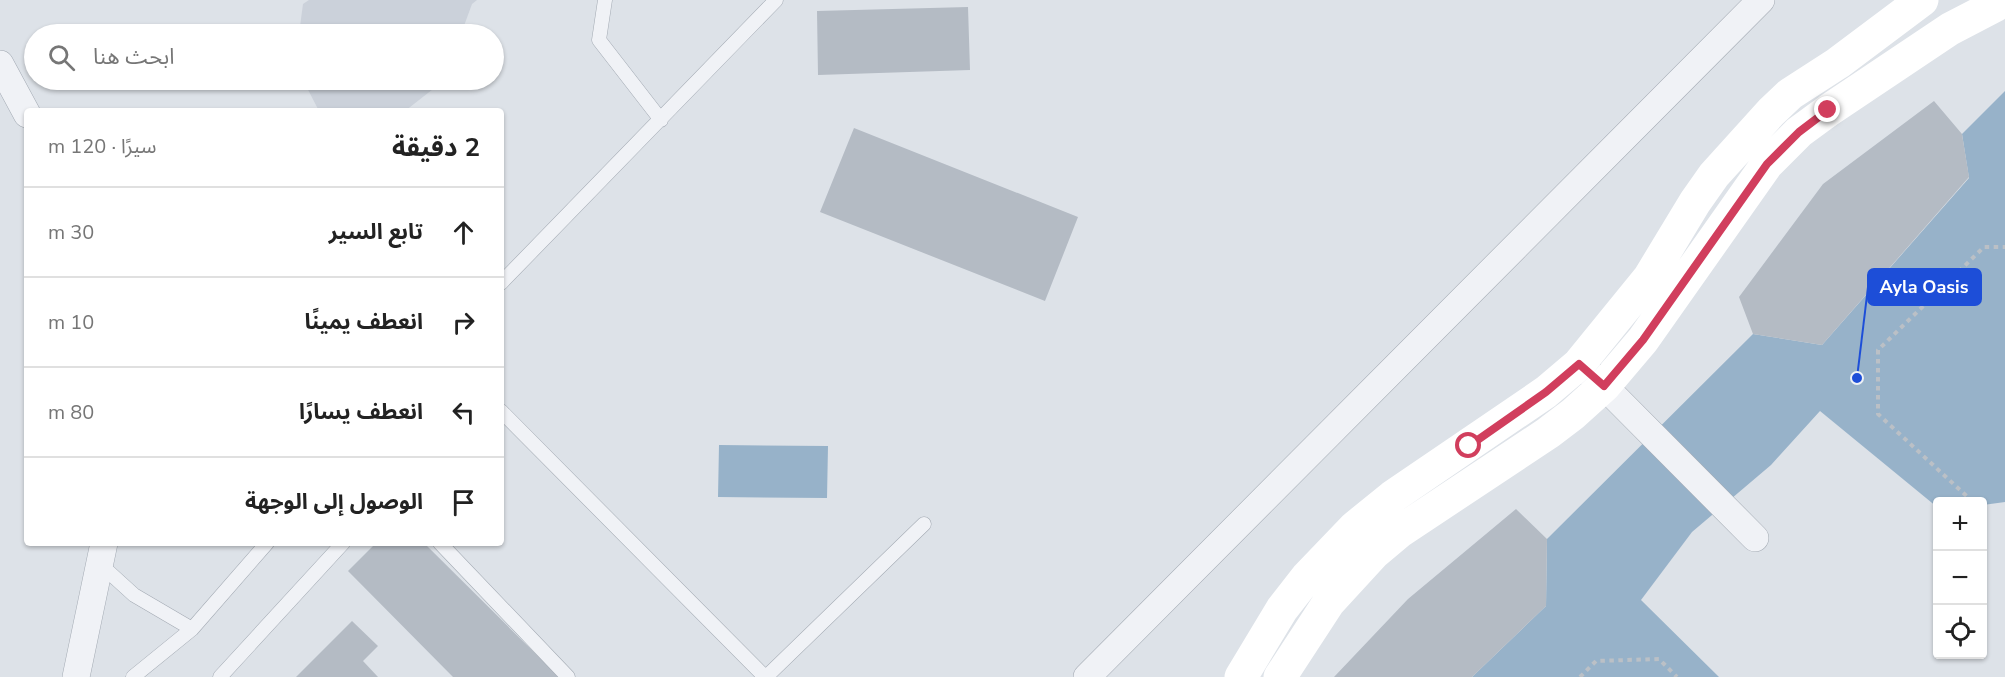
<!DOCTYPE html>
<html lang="ar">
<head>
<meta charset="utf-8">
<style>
  body { margin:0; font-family:"Nunito Sans","Noto Sans Arabic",sans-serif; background:#f2f2f2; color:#222; direction:rtl }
  .controls { position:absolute; right:18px; bottom:18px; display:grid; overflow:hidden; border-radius:6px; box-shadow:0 2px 4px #0004 }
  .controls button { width:54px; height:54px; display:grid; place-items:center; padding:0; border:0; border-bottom:2px solid #e0e0e0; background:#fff; color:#222; font:30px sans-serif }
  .stop { position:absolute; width:18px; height:18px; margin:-14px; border:4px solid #d13e5d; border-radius:50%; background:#fff }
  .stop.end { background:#d13e5d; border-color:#fff; box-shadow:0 2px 6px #0008 }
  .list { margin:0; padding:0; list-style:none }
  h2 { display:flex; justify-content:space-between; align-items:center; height:78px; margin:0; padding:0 24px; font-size:26px }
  h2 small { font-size:20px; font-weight:400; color:#767676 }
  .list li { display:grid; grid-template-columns:39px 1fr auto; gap:18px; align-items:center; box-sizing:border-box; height:90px; padding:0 24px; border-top:2px solid #e0e0e0 }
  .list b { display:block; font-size:22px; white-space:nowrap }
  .list em { font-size:20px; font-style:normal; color:#767676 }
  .icon { flex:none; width:33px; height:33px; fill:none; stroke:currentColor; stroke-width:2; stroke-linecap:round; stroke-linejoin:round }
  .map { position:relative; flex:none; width:2005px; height:677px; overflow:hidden; direction:ltr }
  .search { position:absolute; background:#fff; box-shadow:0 2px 4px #0004; left:24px; top:24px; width:480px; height:66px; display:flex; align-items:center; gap:15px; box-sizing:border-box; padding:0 21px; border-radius:33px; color:#767676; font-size:22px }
  .panel { position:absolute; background:#fff; box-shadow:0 2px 4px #0004; left:24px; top:108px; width:480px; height:438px; border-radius:6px; direction:rtl }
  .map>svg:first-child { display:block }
</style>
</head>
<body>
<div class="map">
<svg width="2005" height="677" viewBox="0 0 2005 677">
  <rect width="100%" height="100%" fill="#dde2e8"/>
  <path fill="#cbd1da" d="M309 0H477L472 4 461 34H299L303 4Z
    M303 80H443L442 82 405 111H319Z"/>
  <path fill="#97b2c9" d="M2005 91V502L1983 505 1982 502H1938L1937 507 1820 411 1771 465 1692 532 1641 600 1719 677H1472L1546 606 1547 539 1753 334 1822 345 1969 178 1962 134Z
    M719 445 828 446 827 498 718 497Z"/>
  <path fill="#b4bbc4" d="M968 7 970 70 818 75 817 11Z
    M1934 101 1962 134 1969 177 1822 345 1753 334 1739 297 1823 184Z
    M854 128 1078 217 1045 301 820 212Z
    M1516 509 1547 539 1546 606 1472 677H1334L1408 599Z
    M376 543H424L559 677H453L348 571Z
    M352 621 378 646 363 661 378 677H296Z"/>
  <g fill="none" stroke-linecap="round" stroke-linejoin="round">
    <g stroke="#a2a9b2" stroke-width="15">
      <path id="lane" d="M605 0 599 40 661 120
        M501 283 776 0
        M501 411 765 677
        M440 543 568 677
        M101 565 134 595 192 629
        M133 677 192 629 267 543
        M220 677 343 543
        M766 677 924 524"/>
    </g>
    <g stroke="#a2a9b2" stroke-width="28">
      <path id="street" d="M0 64 27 114
        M1579 364 1604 386 1755 538
        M76 677 104 543
        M1087 677 1761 0"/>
    </g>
    <path stroke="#bbc0c6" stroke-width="4" stroke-dasharray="4.5 4.5" stroke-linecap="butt" d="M1973 502 1878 414V350L1984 247H2005
      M1580 677 1596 661 1659 659 1677 677"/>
    <use href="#lane" stroke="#f0f2f6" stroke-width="14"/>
    <use href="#street" stroke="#f0f2f6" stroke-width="27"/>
    <path stroke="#fff" stroke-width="33" d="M1241 677 1282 609 1307 577 1355 527 1392 497 1546 392 1579 364 1649 278 1695 202 1714 175 1771 112 1790 94 1838 63 1922 0
      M1280 677 1329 602 1374 553 1399 532 1548 433 1573 414 1604 386 1643 340 1767 164 1799 132 1829 110 1950 29 1996 5"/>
  </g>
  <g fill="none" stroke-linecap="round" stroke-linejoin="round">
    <path stroke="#d13e5d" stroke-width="8" d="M1469 446 1546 392 1579 364 1604 386 1643 340 1767 164 1799 132 1828 110"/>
  </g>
  <path fill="none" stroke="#1d4ed8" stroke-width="2" d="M1857 378L1868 287"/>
  <circle fill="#1d4ed8" stroke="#edf1f5" stroke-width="2" cx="1857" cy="378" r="6"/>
  <rect fill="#1d4ed8" stroke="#1d4ed8" stroke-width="2" x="1868" y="269" width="113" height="36" rx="6"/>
  <g font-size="18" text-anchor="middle" font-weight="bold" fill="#fff">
    <text x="1924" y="293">Ayla Oasis</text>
  </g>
</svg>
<div class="controls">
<button>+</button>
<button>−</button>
<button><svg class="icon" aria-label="locate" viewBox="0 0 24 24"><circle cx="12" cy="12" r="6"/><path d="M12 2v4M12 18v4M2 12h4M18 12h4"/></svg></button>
</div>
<div class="stop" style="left:1469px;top:446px"></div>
<div class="stop end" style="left:1828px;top:110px"></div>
<div class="search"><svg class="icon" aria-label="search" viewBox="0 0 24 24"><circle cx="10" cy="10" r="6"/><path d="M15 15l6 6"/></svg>ابحث هنا</div>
<section class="panel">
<h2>2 دقيقة<small>سيرًا · 120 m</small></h2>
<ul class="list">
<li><svg class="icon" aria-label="ahead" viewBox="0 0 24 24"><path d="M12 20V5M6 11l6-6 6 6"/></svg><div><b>تابع السير</b></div><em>30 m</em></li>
<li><svg class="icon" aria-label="right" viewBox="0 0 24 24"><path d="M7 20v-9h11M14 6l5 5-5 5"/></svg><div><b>انعطف يمينًا</b></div><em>10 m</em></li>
<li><svg class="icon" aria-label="left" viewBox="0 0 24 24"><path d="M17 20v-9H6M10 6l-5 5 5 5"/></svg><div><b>انعطف يسارًا</b></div><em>80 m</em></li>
<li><svg class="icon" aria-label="arrive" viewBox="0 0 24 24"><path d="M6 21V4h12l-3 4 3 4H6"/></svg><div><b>الوصول إلى الوجهة</b></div></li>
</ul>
</section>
</div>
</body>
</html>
